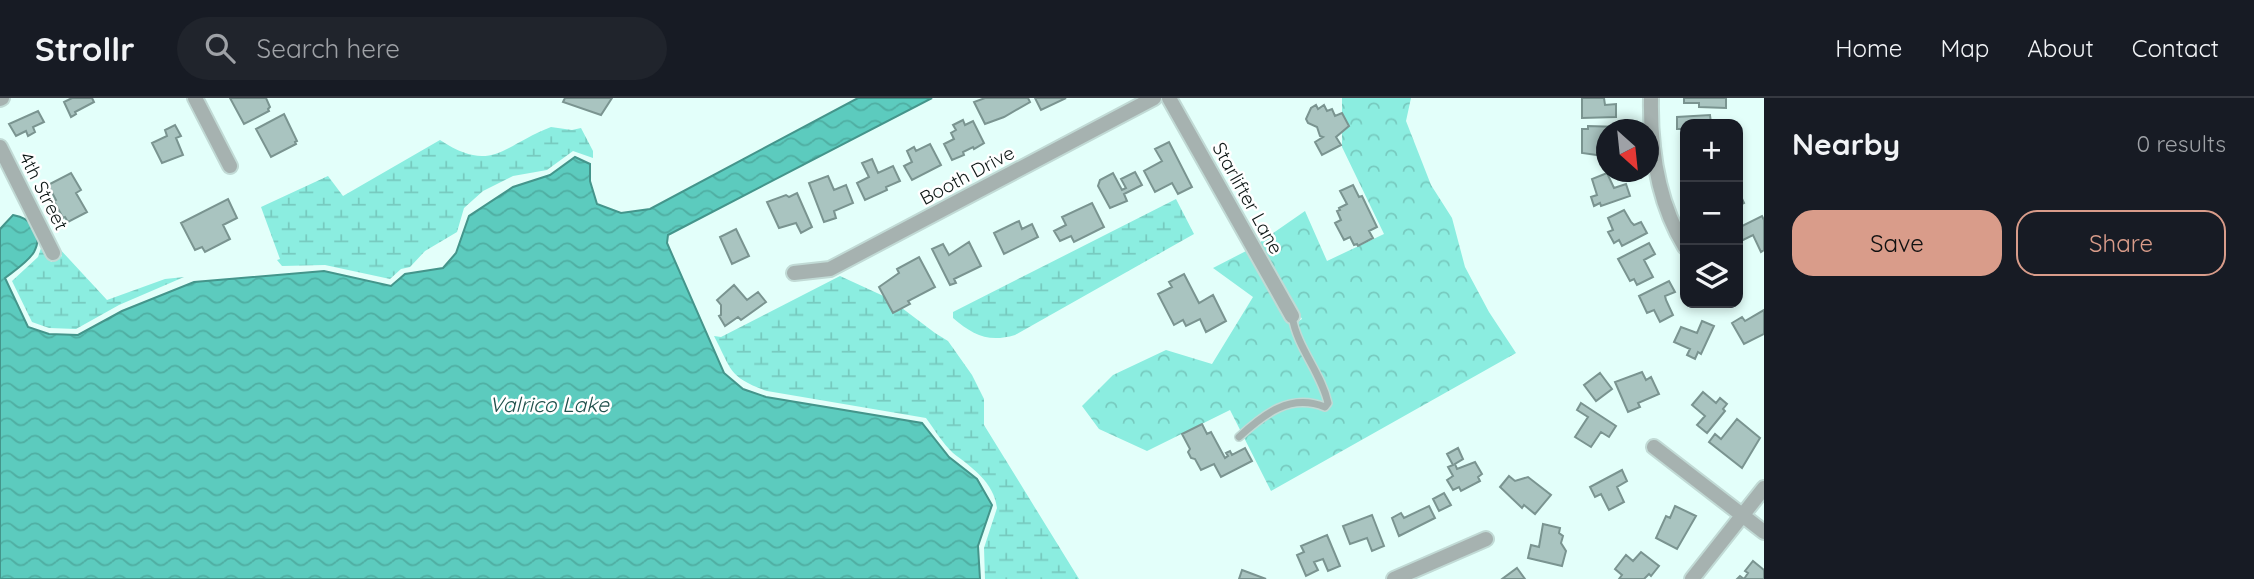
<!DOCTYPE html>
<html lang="en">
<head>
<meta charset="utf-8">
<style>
  body { margin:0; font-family:Quicksand,sans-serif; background:#20242c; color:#f1f3f6 }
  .controls { position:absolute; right:21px; top:21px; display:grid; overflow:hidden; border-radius:14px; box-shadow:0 4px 10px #0003 }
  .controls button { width:63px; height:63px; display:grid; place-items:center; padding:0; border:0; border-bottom:2px solid #363941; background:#171b24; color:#f1f3f6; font:35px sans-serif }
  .compass { position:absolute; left:1596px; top:21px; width:63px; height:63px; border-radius:50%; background:#171b24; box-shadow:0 4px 10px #0003; rotate:153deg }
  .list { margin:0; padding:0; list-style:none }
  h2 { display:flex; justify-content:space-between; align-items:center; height:91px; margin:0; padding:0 28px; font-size:30px }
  h2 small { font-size:23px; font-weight:400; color:#9ea1a6 }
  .actions { display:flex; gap:14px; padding:21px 28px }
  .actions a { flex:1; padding:16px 0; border:2px solid #d99c8a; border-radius:21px; text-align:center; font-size:24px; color:#d99c8a }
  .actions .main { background:#d99c8a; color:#111 }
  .icon { flex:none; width:38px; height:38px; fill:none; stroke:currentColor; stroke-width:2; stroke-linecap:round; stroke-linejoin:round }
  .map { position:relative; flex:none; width:1764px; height:481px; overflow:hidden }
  header { display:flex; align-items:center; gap:42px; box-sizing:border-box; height:98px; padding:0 35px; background:#171b24; border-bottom:2px solid #363941 }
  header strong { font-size:33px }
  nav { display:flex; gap:38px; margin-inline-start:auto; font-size:24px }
  .search { width:490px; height:63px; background:#20242c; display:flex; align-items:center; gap:18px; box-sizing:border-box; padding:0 24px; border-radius:38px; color:#9ea1a6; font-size:26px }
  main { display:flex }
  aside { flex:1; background:#171b24 }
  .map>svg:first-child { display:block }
</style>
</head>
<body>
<header>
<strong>Strollr</strong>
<div class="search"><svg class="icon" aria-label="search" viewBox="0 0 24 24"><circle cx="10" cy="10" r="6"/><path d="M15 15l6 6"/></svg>Search here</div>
<nav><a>Home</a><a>Map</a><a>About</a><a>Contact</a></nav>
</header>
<main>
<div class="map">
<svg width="1764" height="481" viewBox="0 0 1764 481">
  <defs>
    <pattern id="forest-crowns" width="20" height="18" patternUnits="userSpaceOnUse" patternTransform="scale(1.75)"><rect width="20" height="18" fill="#8bede0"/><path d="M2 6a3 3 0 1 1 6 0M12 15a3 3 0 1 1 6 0" fill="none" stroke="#77cabf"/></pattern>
    <pattern id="wetland-marsh" width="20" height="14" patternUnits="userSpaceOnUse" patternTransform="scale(1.75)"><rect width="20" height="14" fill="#8bede0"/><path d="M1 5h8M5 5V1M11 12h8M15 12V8" fill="none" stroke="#77cabf"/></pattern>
    <pattern id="water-waves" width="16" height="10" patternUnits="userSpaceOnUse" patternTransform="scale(1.75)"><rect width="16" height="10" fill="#5ccbbe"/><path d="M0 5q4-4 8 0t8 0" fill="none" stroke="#4faea2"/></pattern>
  </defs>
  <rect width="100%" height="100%" fill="#e3fffa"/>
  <path fill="url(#forest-crowns)" d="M1342 0H1411L1406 23 1431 87 1452 120 1465 169 1489 214 1516 255 1271 393 1230 312 1147 353 1099 331 1082 308 1113 277 1166 252 1212 266 1253 199 1213 170 1248 152 1291 228 1302 221 1259 145 1305 113 1327 163 1384 136 1342 49Z"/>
  <path fill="url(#wetland-marsh)" d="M551 29 572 32 581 30 593 53V60L573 53 547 72 513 78 483 93 464 110 457 134 425 153 410 169 401 171 390 181 325 167 282 168 277 162 280 161 261 109 328 78 343 98 440 42C492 76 502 48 551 29Z
    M1176 101 1194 136 1015 237C988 245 973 237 953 220V214Z
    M42 147 51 164 62 158 57 148 107 202 165 181 184 179 119 207 76 231 49 230 32 224 12 183 38 159Z
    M840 178 890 201 935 235 948 243 972 277 984 301V327L1079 481H985L984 450 997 410C994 384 971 369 953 355 943 346 934 331 926 320L767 293C728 279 732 272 714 238L721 239Z"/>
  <path fill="url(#water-waves)" stroke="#44958b" stroke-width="2" d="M858 0H932L668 137 667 145 724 275 743 291 766 299 922 325 949 359 977 381 992 407 978 448 980 481H0V131L13 117C31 120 44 135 34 154 28 164 14 173 5 180L28 229 49 236 78 237 122 213 194 184 324 173 391 188 405 176 443 170 456 155 469 118 513 89 550 77 575 59 590 66V83L597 106 621 115 650 111Z"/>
  <path fill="#a9c4c0" stroke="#7a9490" stroke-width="2" d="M72 0H92L94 4 75 14 76 16 71 19 64 4Z
    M230 0H266L270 9 268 11 269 13 244 26Z
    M565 0H612L601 17 563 4Z
    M985 0H1028L1030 4 1004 19 985 26 974 4Z
    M1035 0H1066L1041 12Z
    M1582 0H1604L1605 7 1616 6V19L1582 20Z
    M1684 0H1726V10L1699 9V5H1684Z
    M1316 7 1318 11 1324 7 1327 13 1332 11 1335 18 1342 15 1349 28 1336 39 1341 47 1322 57 1315 44 1323 39 1320 38 1317 29 1308 25 1306 21 1311 10Z
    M38 13 44 24 33 29 35 34 28 38 26 33 16 38 9 26Z
    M284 16 297 43 295 44 296 46 271 59 256 31Z
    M1710 17 1711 25 1716 26H1685V31H1677V19Z
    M963 22 965 27 973 23 984 45 974 51 973 49 963 54 964 57 952 62 944 46 954 41 951 35 956 32 953 27Z
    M175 27 181 38 176 40 183 57 162 65 152 45 167 38 165 32Z
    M1588 28 1619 29V32H1606L1604 58 1582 55V31H1588Z
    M1169 44 1192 89 1178 96 1172 85 1155 94 1144 73 1162 63 1155 51Z
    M930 46 941 67 912 82 904 68 912 64 907 53 914 49 916 53Z
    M872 61 878 75 893 68 900 83 886 89 887 92 865 102 857 85 869 79 862 65Z
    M1135 74 1142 87 1124 96 1127 103 1110 110 1098 88 1100 82 1113 75 1122 92 1126 90 1121 81Z
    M71 75 81 92 76 95 87 114 68 124 65 119 63 120 54 103 56 102 48 87Z
    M1607 75 1614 90 1626 86 1630 98 1601 108 1600 105 1594 108 1591 99 1597 97 1592 81Z
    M828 78 834 92 846 87 853 105 834 113 836 120 824 124 809 85Z
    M1353 87 1359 99 1362 98 1377 129 1369 133 1373 140 1358 148 1357 146 1354 147 1350 139 1344 142 1335 125 1341 122 1337 113 1340 112 1339 110 1347 106 1340 93Z
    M1738 92 1744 105 1738 108Z
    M797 95 812 129 801 135 796 125 779 130 767 104 786 97 789 99Z
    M228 101 237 120 223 127 230 141 205 154 202 149 195 152 181 125Z
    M1092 105 1104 129 1074 144 1071 138 1060 143 1054 133 1066 127 1062 119Z
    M1624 112 1631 124 1634 127 1641 124 1647 135 1622 148 1619 142 1614 145 1608 134 1613 132 1608 120Z
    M1762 118 1764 122V152L1761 154 1753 137 1741 143 1738 130Z
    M1019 123 1022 131 1032 126 1038 139 1004 156 994 135Z
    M736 131 749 158 732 166 720 139Z
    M969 144 981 168 954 181 956 185 950 187 932 151 943 146 949 157Z
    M1649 145 1655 156 1644 162 1653 179 1637 187 1634 181 1630 183 1618 161Z
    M919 159 935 189 908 203 910 206 893 215 879 189 899 175 897 171Z
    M1184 176 1199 205 1213 197 1226 223 1206 234 1200 221 1186 228 1183 222 1174 227 1158 196 1172 189 1169 184Z
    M1669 183 1675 194 1665 198 1666 202 1673 217 1660 224 1654 212 1647 215 1639 198Z
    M734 187 747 202 758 194 766 204 741 222 738 219 725 228 719 218 721 217V207L717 202Z
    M1764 212V236L1744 246 1732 225 1742 219 1745 223Z
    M1702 223 1714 228 1701 256 1698 254 1695 261 1687 257 1690 251 1674 244 1681 229 1697 235Z
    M1642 274 1646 282 1651 279 1659 296 1638 305 1640 309 1628 314 1615 284Z
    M1600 275 1612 291 1596 303 1584 287Z
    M1703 294 1716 305 1720 300 1727 306 1723 311 1725 313 1707 335 1697 327 1705 318 1692 307Z
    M1581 305 1616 328 1609 339 1601 334 1591 349 1575 339 1588 319 1577 312Z
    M1737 321 1760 340 1742 370 1709 344 1715 336 1721 341Z
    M1202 326 1207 336 1211 334 1225 360 1228 358 1226 355 1230 353 1232 357 1245 350 1252 363 1221 379 1214 366 1201 372 1195 361 1191 360 1188 354 1190 351 1182 336Z
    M1458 350 1463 361 1455 366 1457 371 1475 364 1482 376 1478 379 1480 383 1461 393 1459 389 1453 392 1447 382 1453 378 1448 369 1453 367 1447 356Z
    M1622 372 1627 383 1617 389 1624 404 1609 412 1601 396 1595 399 1590 389Z
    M1509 378 1515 383 1528 379 1551 397 1535 416 1524 407 1522 410 1500 389Z
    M1444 395 1451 407 1439 413 1433 401Z
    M1429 408 1435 420 1399 438 1392 420 1401 415 1404 420Z
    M1675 408 1696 418 1677 451 1656 440 1666 418 1670 420Z
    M1372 417 1384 448 1372 453 1367 440 1350 446 1343 428Z
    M1543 426 1560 430 1559 435 1563 438 1561 445 1566 453 1562 468 1528 460 1531 447 1539 449Z
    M1327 437 1340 468 1328 473 1323 461 1314 464 1318 472 1306 478 1297 457 1304 454 1301 448Z
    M1641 454 1659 468 1651 478 1649 476 1644 481H1619L1622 477 1615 471 1626 457 1633 463Z
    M1753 463 1764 472V481H1737L1740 478 1744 481 1748 475 1745 473Z
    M1517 470 1525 481H1502Z
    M1242 472 1266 481H1239Z"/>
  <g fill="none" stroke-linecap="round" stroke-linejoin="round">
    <g stroke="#c1dad5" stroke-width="10">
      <path id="service" d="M1239 339C1264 316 1290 295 1325 309L1328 305C1321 274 1297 250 1292 218"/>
    </g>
    <g stroke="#c1dad5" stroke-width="18">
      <path id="minor" d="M195 0 230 68
        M1169 0 1292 218
        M1651 0C1650 51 1658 105 1685 149
        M0 1 2 0
        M0 49 53 155
        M794 175 830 171 1154 0
        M1654 349 1764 434
        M1394 481 1486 441
        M1692 481 1764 390"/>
    </g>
    <use href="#service" stroke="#a6b2b0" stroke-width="7"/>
    <use href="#minor" stroke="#a6b2b0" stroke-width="14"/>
  </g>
  <g text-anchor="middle" stroke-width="5" stroke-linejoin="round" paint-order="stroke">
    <g font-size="19" fill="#0d1715" stroke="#fff">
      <text transform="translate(967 77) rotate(-28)" y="7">Booth Drive</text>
      <text transform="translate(44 93) rotate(63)" y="7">4th Street</text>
      <text transform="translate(1248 100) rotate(61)" y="7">Starlifter Lane</text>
    </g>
    <g font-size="21" font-style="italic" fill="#20504b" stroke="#fff">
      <text x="549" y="314">Valrico Lake</text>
    </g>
  </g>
</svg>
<div class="controls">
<button>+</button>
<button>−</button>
<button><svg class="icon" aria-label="layers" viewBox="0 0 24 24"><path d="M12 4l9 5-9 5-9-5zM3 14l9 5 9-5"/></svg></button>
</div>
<svg class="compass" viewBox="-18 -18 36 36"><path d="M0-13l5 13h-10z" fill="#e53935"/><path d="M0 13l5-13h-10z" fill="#9ea1a6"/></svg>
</div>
<aside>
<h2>Nearby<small>0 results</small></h2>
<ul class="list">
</ul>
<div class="actions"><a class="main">Save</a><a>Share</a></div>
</aside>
</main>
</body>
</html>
